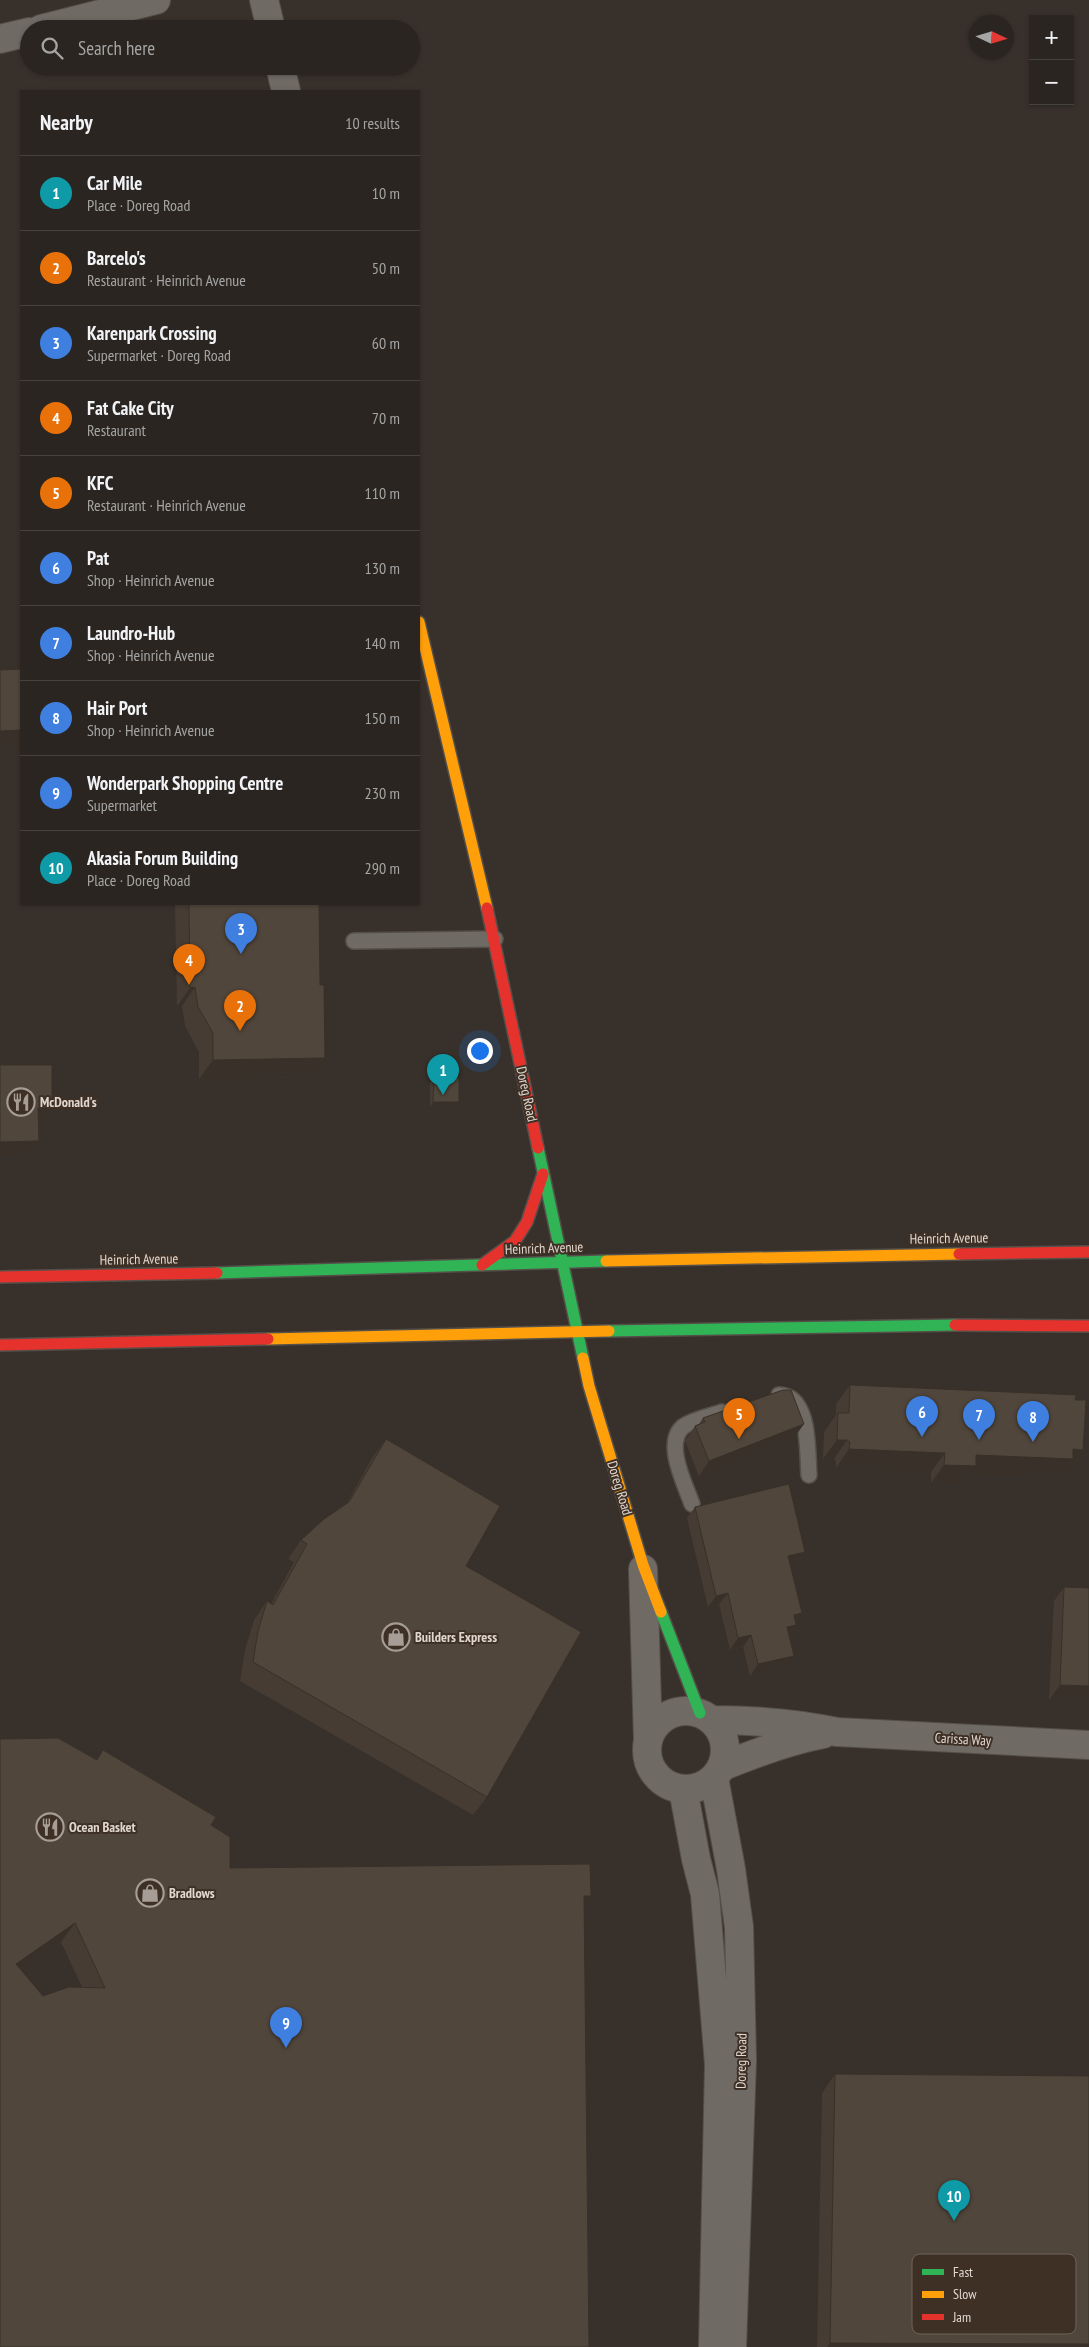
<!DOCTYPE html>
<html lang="en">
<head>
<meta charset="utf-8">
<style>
  body { margin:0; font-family:"PT Sans Narrow",sans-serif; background:#322d29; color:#f1f3f6 }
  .controls { position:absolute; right:15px; top:15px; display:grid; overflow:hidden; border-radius:0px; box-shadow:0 1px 4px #0004 }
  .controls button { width:45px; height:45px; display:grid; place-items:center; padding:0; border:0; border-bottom:1px solid #46423e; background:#2a2520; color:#f1f3f6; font:25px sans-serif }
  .compass { position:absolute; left:969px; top:15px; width:45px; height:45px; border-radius:50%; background:#2a2520; box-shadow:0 1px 4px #0004; rotate:94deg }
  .you { position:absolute; left:479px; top:1050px; width:18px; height:18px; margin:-12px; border:4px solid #fff; border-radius:50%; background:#1a73e8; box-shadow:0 0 0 8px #1a73e833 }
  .badge { display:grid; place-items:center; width:32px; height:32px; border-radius:50%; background:#a59d96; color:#fff; font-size:16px; font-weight:700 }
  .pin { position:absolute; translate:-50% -41px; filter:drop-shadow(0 1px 2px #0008) }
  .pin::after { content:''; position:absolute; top:26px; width:18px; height:15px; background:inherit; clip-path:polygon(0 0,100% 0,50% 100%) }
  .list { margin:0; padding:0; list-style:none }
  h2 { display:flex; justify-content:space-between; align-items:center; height:65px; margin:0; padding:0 20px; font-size:21px }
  h2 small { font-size:16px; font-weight:400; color:#a5a5a5 }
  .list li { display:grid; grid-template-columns:32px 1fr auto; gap:15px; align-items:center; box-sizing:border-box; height:75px; padding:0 20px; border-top:1px solid #46423e }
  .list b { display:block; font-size:19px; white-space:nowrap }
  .list p { margin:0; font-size:16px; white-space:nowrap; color:#a5a5a5 }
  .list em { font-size:16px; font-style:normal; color:#a5a5a5 }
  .icon { flex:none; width:28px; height:28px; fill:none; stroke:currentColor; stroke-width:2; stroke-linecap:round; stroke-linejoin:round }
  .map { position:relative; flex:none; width:1089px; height:2347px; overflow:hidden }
  .search { position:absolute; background:#2a2520; box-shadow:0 1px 4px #0004; left:20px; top:20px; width:400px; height:55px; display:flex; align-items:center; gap:12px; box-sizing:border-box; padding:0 18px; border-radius:28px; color:#a5a5a5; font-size:19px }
  .panel { position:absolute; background:#2a2520; box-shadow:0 1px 4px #0004; left:20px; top:90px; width:400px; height:815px; border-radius:0px }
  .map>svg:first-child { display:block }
</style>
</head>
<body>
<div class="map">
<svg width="1089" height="2347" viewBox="0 0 1089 2347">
  <rect width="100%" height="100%" fill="#38312b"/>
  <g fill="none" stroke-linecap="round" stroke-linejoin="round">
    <g stroke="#554f4a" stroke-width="18">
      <path id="lane" d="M354 941 495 939
        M779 1395C811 1396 807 1452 809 1475
        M692 1504C685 1484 663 1442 684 1426 694 1419 711 1416 722 1412"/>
    </g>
    <g stroke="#554f4a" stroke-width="30">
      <path id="street" d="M264 0 271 29
        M41 29 156 0
        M0 39 29 32
        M280 66 286 91
        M643 1569 648 1740
        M647 1750a39 39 0 1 1 78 0a39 39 0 1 1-78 0Z
        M711 1720C754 1720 795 1723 837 1732L1089 1745
        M721 1767C755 1753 787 1741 823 1734
        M714 1778 731 1869 739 1927 742 2060 732 2347
        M683 1789 696 1859 705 1894 719 2064 713 2347"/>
    </g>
    <g stroke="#554f4a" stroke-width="14">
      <path id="fast" d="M538 1148 583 1358
        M217 1273 606 1261
        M609 1331 955 1325
        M661 1612 700 1713"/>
    </g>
    <g stroke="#554f4a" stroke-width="14">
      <path id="slow" d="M419 622 487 908
        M606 1261 959 1254
        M268 1339 609 1331
        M583 1358 589 1386 643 1565 661 1612"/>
    </g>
    <g stroke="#554f4a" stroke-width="14">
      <path id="jam" d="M487 908 538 1148
        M959 1254 1089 1252
        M482 1265 515 1241 527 1222 543 1174
        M0 1277 217 1273
        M955 1325 1089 1326
        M0 1345 268 1339"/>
    </g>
    <use href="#lane" stroke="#6f6b64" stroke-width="15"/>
    <use href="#street" stroke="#6f6b64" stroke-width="28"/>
    <use href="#fast" stroke="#30b455" stroke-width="11"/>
    <use href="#slow" stroke="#ff9f0a" stroke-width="11"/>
    <use href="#jam" stroke="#e5322d" stroke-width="11"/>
  </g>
  <path fill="#463c33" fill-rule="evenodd" d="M175 904H319L312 1077 199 1079V1052L185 1026 182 1006H177Z
    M434 1078 459 1102 456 1107H430V1083Z
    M850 1385 1075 1400 1083 1450 1070 1469H1066L1060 1478 970 1474 963 1485 931 1483V1472L836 1468V1461L834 1459H823L824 1432 836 1415V1404Z
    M703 1418 794 1438 699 1476 685 1441 695 1426 699 1424Z
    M386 1439 466 1566 487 1797 473 1815 240 1681 245 1650 254 1620 267 1601 271 1604 294 1562 288 1559 301 1540 346 1505 372 1458Z
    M695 1507 805 1552 797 1564 790 1565 796 1625 789 1635 786 1667 750 1676 743 1647 730 1650 719 1604 708 1607 687 1518Z
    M1064 1587 1089 1702 1049 1700 1054 1601Z
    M0 1739 96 1760 103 1750 211 1825 230 1868 591 1896 584 1905 0 2347ZM61 1942 82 1987 43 1996 21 1970Z
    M835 2074 1089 2347H817L822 2093Z"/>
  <path fill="#393129" d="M21 730V749H0V731Z
    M195 987 182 1006H177L190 988Z
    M325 1058 312 1077 199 1079 213 1060Z
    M433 1102H459L456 1107H430Z
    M38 1108 52 1109 42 1123H28Z
    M39 1141 28 1156H0V1142Z
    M804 1424 794 1438 699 1476 709 1461Z
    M837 1440H847L834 1459H823Z
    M849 1449 945 1453 931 1472 836 1468Z
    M1073 1449 1083 1450 1070 1469H1066L1060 1478 970 1474 963 1485 931 1483 944 1465 976 1455Z
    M805 1552 797 1564 780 1568 788 1556Z
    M728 1593 719 1604 708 1607 716 1596Z
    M802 1613 794 1625V1615Z
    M796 1625 788 1636 787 1627Z
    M751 1635 743 1647 730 1650 738 1638Z
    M794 1656 786 1667 750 1676 758 1664Z
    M1060 1685 1089 1686V1702L1049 1700Z
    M584 1896H591L577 1915Z
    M75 1923 61 1942 2 1983 16 1964Z
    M830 2343 1089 2344V2347H827Z"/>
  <path fill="#51463b" stroke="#393129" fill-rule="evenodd" d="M21 669V730L0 731V670Z
    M189 904H319L320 985H324L325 1058 213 1060V1033L198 1007 195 987 190 988Z
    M0 1065H52V1109L38 1108 39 1141 0 1142Z
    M434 1078H459V1102H433Z
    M850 1385 1076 1395 1075 1400H1086L1083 1450 1073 1449V1459L976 1455V1466L944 1465 945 1453 849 1449 850 1442 847 1440H837L838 1413H849Z
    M783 1390H791L804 1424 709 1461 695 1426 705 1422 703 1418Z
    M386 1439 500 1506 466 1566 581 1632 487 1797 253 1662 258 1631 267 1601 273 1605 307 1544 301 1540 324 1519 349 1502Z
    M789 1484 805 1552 788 1556 802 1613 794 1615 796 1625 787 1627 794 1656 758 1664 751 1635 738 1638 728 1593 716 1596 695 1507Z
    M1064 1587 1089 1588V1686L1060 1685Z
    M58 1738 97 1760 103 1750 216 1817 211 1825 230 1837V1868L590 1864 591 1896H584L589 2347H0V1739ZM75 1923 105 1988 69 1987 43 1996 16 1964Z
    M835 2074 1089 2076V2344L830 2343Z"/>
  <defs>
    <g id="restaurant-ring" transform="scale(1.4375)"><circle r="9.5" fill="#3e3025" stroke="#a59d96" stroke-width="1.5"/><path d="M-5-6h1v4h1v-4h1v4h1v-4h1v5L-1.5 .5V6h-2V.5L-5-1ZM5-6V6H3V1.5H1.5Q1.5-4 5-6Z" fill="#a59d96"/></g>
    <g id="shop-ring" transform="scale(1.4375)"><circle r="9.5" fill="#3e3025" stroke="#a59d96" stroke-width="1.5"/><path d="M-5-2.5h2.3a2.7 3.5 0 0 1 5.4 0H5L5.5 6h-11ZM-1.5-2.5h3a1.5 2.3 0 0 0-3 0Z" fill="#a59d96"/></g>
  </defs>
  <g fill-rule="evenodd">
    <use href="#restaurant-ring" x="21" y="1102"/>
    <use href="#shop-ring" x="396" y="1637"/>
    <use href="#restaurant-ring" x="50" y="1827"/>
    <use href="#shop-ring" x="150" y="1893"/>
  </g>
  <g text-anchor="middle" stroke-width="4" stroke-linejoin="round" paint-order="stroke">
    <g font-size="14" fill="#e0d7d0" stroke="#3e3025">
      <text transform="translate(527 1094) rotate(78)" y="5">Doreg Road</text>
      <text transform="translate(949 1238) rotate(-1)" y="5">Heinrich Avenue</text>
      <text transform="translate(544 1248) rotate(-2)" y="5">Heinrich Avenue</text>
      <text transform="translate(139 1259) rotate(-1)" y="5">Heinrich Avenue</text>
      <text transform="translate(620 1488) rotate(73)" y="5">Doreg Road</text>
      <text transform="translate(963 1739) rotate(3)" y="5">Carissa Way</text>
      <text transform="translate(741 2061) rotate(-89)" y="5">Doreg Road</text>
    </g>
    <g font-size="14" font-weight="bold" fill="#e0d7d0" stroke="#3e3025" text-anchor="start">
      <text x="40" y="1107">McDonald's</text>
      <text x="415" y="1642">Builders Express</text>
      <text x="69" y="1832">Ocean Basket</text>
      <text x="169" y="1898">Bradlows</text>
    </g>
  </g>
  <rect x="912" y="2254" width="164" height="80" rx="8" fill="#3e3025" stroke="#6f6258" stroke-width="1"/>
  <rect x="922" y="2269" width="22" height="6" fill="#30b455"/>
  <rect x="922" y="2291" width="22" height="7" fill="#ff9f0a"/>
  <rect x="922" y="2314" width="22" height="6" fill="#e5322d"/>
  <g font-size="14" fill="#e0d7d0">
    <text x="953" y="2277">Fast</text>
    <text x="953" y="2299">Slow</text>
    <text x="953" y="2322">Jam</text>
  </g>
</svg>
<div class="controls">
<button>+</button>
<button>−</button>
</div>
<svg class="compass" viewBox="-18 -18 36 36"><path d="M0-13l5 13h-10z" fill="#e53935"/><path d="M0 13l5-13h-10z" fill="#a5a5a5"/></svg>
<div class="you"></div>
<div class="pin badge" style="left:443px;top:1095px;background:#0f9aa8">1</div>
<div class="pin badge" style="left:240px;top:1031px;background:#e8710a">2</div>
<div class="pin badge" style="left:241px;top:954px;background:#3f7fe0">3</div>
<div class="pin badge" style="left:189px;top:985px;background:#e8710a">4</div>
<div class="pin badge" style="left:739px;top:1439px;background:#e8710a">5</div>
<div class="pin badge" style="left:922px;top:1437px;background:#3f7fe0">6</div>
<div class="pin badge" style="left:979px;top:1440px;background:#3f7fe0">7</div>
<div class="pin badge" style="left:1033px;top:1442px;background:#3f7fe0">8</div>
<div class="pin badge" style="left:286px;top:2048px;background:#3f7fe0">9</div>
<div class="pin badge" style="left:954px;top:2221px;background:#0f9aa8">10</div>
<div class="search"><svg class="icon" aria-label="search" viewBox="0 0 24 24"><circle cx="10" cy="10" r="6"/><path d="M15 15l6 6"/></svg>Search here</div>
<section class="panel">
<h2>Nearby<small>10 results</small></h2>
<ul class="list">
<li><span class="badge" style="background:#0f9aa8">1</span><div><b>Car Mile</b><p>Place · Doreg Road</p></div><em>10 m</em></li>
<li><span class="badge" style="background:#e8710a">2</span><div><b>Barcelo's</b><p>Restaurant · Heinrich Avenue</p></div><em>50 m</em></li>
<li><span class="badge" style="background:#3f7fe0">3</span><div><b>Karenpark Crossing</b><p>Supermarket · Doreg Road</p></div><em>60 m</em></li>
<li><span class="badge" style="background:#e8710a">4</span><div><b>Fat Cake City</b><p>Restaurant</p></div><em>70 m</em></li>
<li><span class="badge" style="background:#e8710a">5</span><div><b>KFC</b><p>Restaurant · Heinrich Avenue</p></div><em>110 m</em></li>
<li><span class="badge" style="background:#3f7fe0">6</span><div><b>Pat</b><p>Shop · Heinrich Avenue</p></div><em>130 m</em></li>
<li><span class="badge" style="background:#3f7fe0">7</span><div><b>Laundro-Hub</b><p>Shop · Heinrich Avenue</p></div><em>140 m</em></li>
<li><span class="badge" style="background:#3f7fe0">8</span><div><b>Hair Port</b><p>Shop · Heinrich Avenue</p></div><em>150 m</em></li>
<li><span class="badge" style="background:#3f7fe0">9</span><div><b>Wonderpark Shopping Centre</b><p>Supermarket</p></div><em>230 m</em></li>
<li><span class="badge" style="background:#0f9aa8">10</span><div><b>Akasia Forum Building</b><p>Place · Doreg Road</p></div><em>290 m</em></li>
</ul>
</section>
</div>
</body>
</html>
